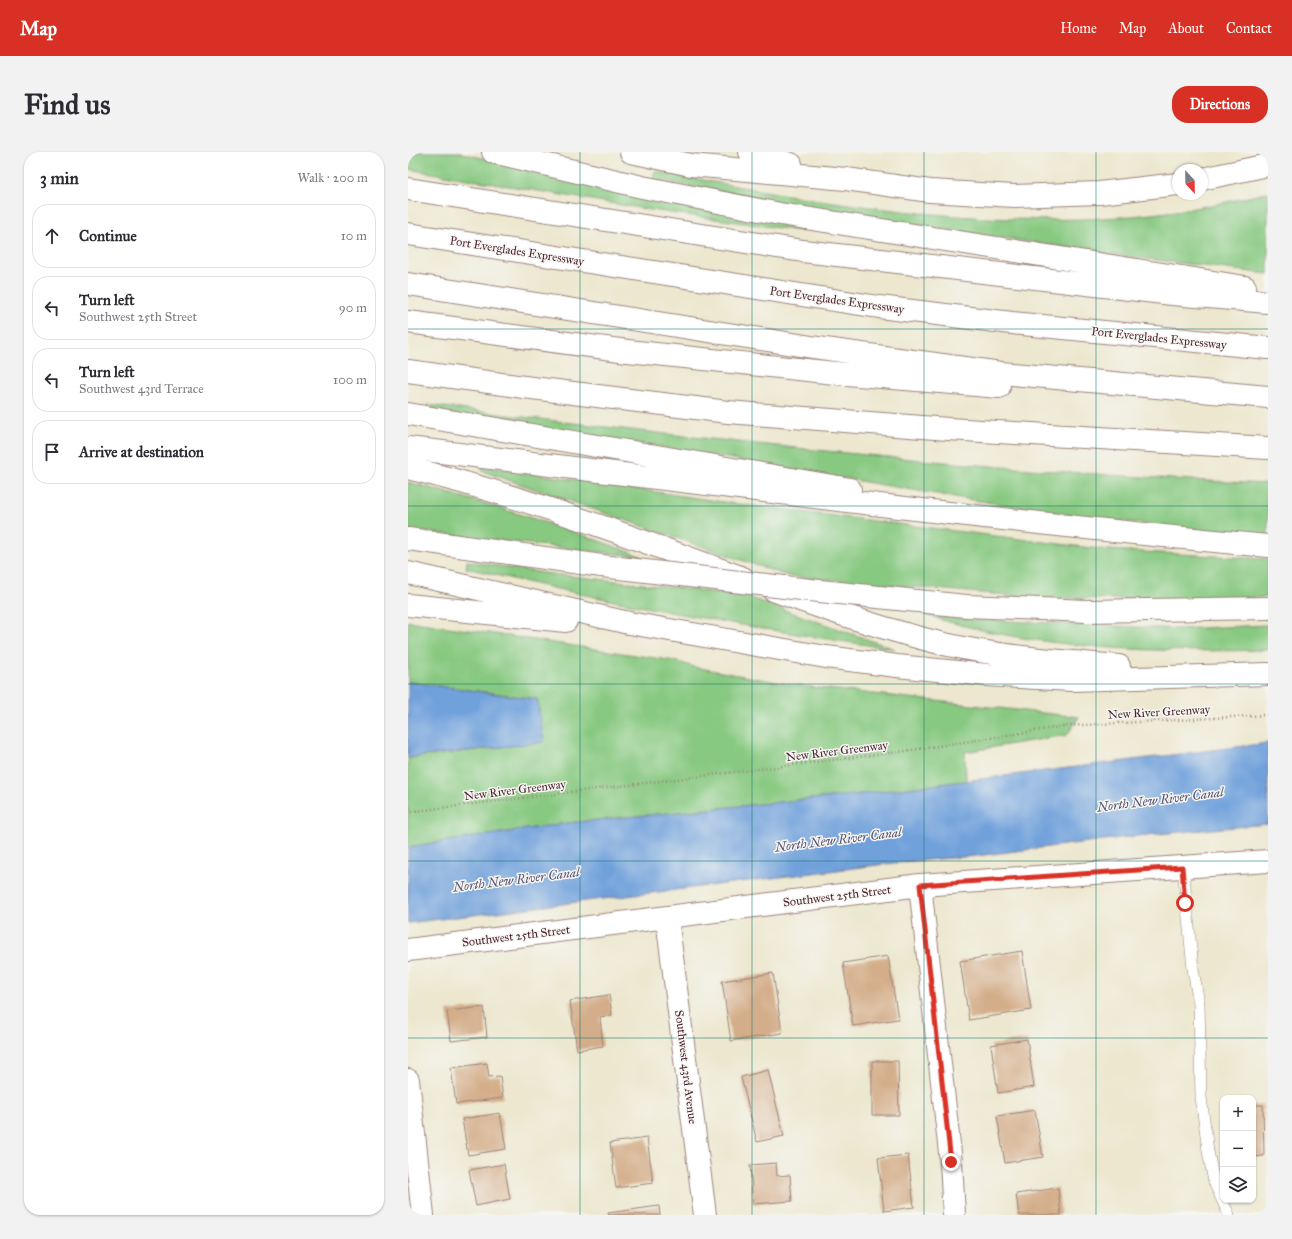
<!DOCTYPE html>
<html lang="en">
<head>
<meta charset="utf-8">
<style>
  body { margin:0; font-family:"IM FELL Great Primer",serif; background:#f2f2f3; color:#2b2b33 }
  .controls { position:absolute; right:12px; bottom:12px; display:grid; overflow:hidden; border-radius:8px; box-shadow:0 1px 3px #0004 }
  .controls button { width:36px; height:36px; display:grid; place-items:center; padding:0; border:0; border-bottom:1px solid #e1e1e2; background:#fff; color:#2b2b33; font:20px sans-serif }
  .compass { position:absolute; left:764px; top:12px; width:36px; height:36px; border-radius:50%; background:#fff; box-shadow:0 1px 3px #0004; rotate:158deg }
  .stop { position:absolute; width:12px; height:12px; margin:-9px; border:3px solid #d93025; border-radius:50%; background:#fff }
  .stop.end { background:#d93025; border-color:#fff; box-shadow:0 1px 4px #0008 }
  .list { margin:0; padding:0; list-style:none }
  h2 { display:flex; justify-content:space-between; align-items:center; height:52px; margin:0; padding:0 16px; font-size:17px }
  h2 small { font-size:13px; font-weight:400; color:#7c7c81 }
  .list li { display:grid; grid-template-columns:26px 1fr auto; gap:12px; align-items:center; box-sizing:border-box; height:64px; margin:0 8px 8px; padding:0 8px; border:1px solid #e1e1e2; border-radius:16px }
  .list b { display:block; font-size:15px; white-space:nowrap }
  .list p { margin:0; font-size:13px; white-space:nowrap; color:#7c7c81 }
  .list em { font-size:13px; font-style:normal; color:#7c7c81 }
  .icon { flex:none; width:22px; height:22px; fill:none; stroke:currentColor; stroke-width:2; stroke-linecap:round; stroke-linejoin:round }
  .map { position:relative; flex:none; width:860px; height:1063px; overflow:hidden; border-radius:16px }
  header { display:flex; align-items:center; gap:24px; box-sizing:border-box; height:56px; padding:0 20px; background:#d93025; color:#fff }
  header strong { font-size:19px }
  nav { display:flex; gap:22px; margin-inline-start:auto; font-size:14px }
  .intro { display:flex; align-items:center; justify-content:space-between; box-sizing:border-box; height:96px; padding:0 24px }
  h1 { margin:0; font-size:28px }
  .button { padding:10px 18px; border-radius:16px; background:#d93025; color:#fff; font-size:14px; font-weight:700 }
  main { display:flex; gap:24px; padding:0 24px }
  aside { flex:1; background:#fff; border-radius:16px; box-shadow:0 1px 3px #0004 }
  .map>svg:first-child { display:block }
</style>
</head>
<body>
<header>
<strong>Map</strong>
<nav><a>Home</a><a>Map</a><a>About</a><a>Contact</a></nav>
</header>
<div class="intro"><h1>Find us</h1><a class="button">Directions</a></div>
<main>
<aside>
<h2>3 min<small>Walk · 200 m</small></h2>
<ul class="list">
<li><svg class="icon" aria-label="ahead" viewBox="0 0 24 24"><path d="M12 20V5M6 11l6-6 6 6"/></svg><div><b>Continue</b></div><em>10 m</em></li>
<li><svg class="icon" aria-label="left" viewBox="0 0 24 24"><path d="M17 20v-9H6M10 6l-5 5 5 5"/></svg><div><b>Turn left</b><p>Southwest 25th Street</p></div><em>90 m</em></li>
<li><svg class="icon" aria-label="left" viewBox="0 0 24 24"><path d="M17 20v-9H6M10 6l-5 5 5 5"/></svg><div><b>Turn left</b><p>Southwest 43rd Terrace</p></div><em>100 m</em></li>
<li><svg class="icon" aria-label="arrive" viewBox="0 0 24 24"><path d="M6 21V4h12l-3 4 3 4H6"/></svg><div><b>Arrive at destination</b></div></li>
</ul>
</aside>
<div class="map">
<svg width="860" height="1063" viewBox="0 0 860 1063">
  <rect width="100%" height="100%" fill="#f6f6f2"/>
  <filter id="ink" filterUnits="userSpaceOnUse"><feTurbulence type="fractalNoise" baseFrequency=".025" numOctaves="2"/><feDisplacementMap in="SourceGraphic" scale="8" xChannelSelector="R" yChannelSelector="G"/><feConvolveMatrix kernelMatrix="1 2 1 2 8 2 1 2 1" color-interpolation-filters="sRGB"/></filter>
  <filter id="wash" filterUnits="userSpaceOnUse"><feTurbulence type="fractalNoise" baseFrequency=".012" numOctaves="4" result="noise"/><feDisplacementMap in="SourceGraphic" scale="16" xChannelSelector="R" yChannelSelector="G"/><feGaussianBlur stdDeviation="0.9" result="paint"/><feColorMatrix in="noise" values="0 0 0 0 0 0 0 0 0 0 0 0 0 0 0 0 0 1.4 0 .05"/><feComposite in="paint" operator="in"/></filter>
  <g filter="url(#wash)">
    <rect width="100%" height="100%" fill="#ece7ce"/>
    <path fill="#88c981" stroke="#697456" d="M0 0H50L134 21 393 73V79L243 58 0 17Z
      M247 19C448 57 659 95 860 40V122L716 104 403 57 245 27Z
      M20 253C299 289 579 319 860 332V384C688 371 519 341 349 311 239 292 130 276 20 259Z
      M75 314 322 351 700 398 860 407V445L798 448 630 446 380 424 74 319Z
      M0 330C80 351 158 376 235 405L0 378Z
      M59 409 136 421 334 443 487 497C343 477 199 450 58 416Z
      M518 463 557 467 769 477 860 473V498C746 501 627 498 518 463Z
      M0 469 267 509 286 515 385 533 671 565 659 583 557 600 558 629 444 643 159 671 0 695V606L136 590 129 547 0 530Z"/>
    <path fill="#71a1db" stroke="#5e6083" d="M0 530 129 547 136 590 0 606Z
      M860 591V672L728 684 568 704 494 710 0 771V695L159 671 444 643Z"/>
    <g id="blocks">
      <path fill="#d4ae8a" d="M614 799 623 858 561 868 552 809Z
        M480 804 490 867 445 874 435 811Z
        M365 821 374 881 323 889 314 829Z
        M201 843 204 863 192 865 195 894 169 898 162 849Z
        M76 855 79 885 43 889 39 859Z
        M619 887 626 935 590 941 583 893Z
        M464 909H490L491 963H464Z
        M79 911 81 925 92 924 95 946 48 952 43 916Z
        M360 918 376 984 349 990 333 925Z
        M845 953H855L856 1004 845 1005Z
        M627 958 635 1005 597 1011 589 964Z
        M92 961 98 997 60 1003 54 967Z
        M239 986 245 1031 208 1036 202 991Z
        M500 1003 506 1055 476 1059 470 1006Z
        M368 1011 369 1024 382 1023 384 1049 345 1052 342 1013Z
        M96 1012 102 1047 68 1054 61 1018Z
        M650 1036 653 1063H611L608 1042Z
        M251 1054 252 1063H201L200 1061Z"/>
    </g>
  </g>
  <g filter="url(#ink)">
    <use href="#blocks" fill-opacity="0" stroke="#9b837c" stroke-width="1"/>
    <g fill="none" stroke-linecap="round" stroke-linejoin="round">
      <g stroke="#9b837c" stroke-width="12">
        <path id="service" d="M775 715 785 817 791 852 793 945 800 999 806 1030 821 1063"/>
      </g>
      <g stroke="#9b837c" stroke-width="24">
        <path id="minor" d="M512 733 543 1010 546 1063
          M259 766 297 1063
          M0 798 512 733 860 709
          M0 928 15 1063"/>
      </g>
      <g stroke="#9b837c" stroke-width="24">
        <path id="primary" d="M85 0 234 35 372 62 837 135
          M0 37 395 99 764 142 860 150
          M0 316C115 344 225 385 335 426
          M0 421 221 471 418 505 489 514 579 523 663 528 860 522
          M365 438C421 459 478 478 536 492 593 505 652 509 711 514
          M0 453 158 469"/>
      </g>
      <g stroke="#9b837c" stroke-width="24">
        <path id="motorway" d="M223 0 283 13 438 27 522 39 606 44 691 41 770 32
          M342 0 383 12
          M794 27 860 13
          M0 82 471 155 604 171 860 196
          M0 132 404 195 593 221 860 245
          M0 170 220 199 427 221 591 235
          M0 219 116 235 320 260 540 277 860 296
          M0 262 442 337
          M0 296C287 330 573 368 860 394
          M0 387 194 414
          M558 454 679 459 860 456"/>
      </g>
      <path stroke="#9b837c" stroke-width="2.5" stroke-dasharray="1 3" stroke-linecap="butt" d="M0 660 498 599 658 574 860 563"/>
      <use href="#service" stroke="#fff" stroke-width="11"/>
      <use href="#minor" stroke="#fff" stroke-width="22"/>
      <use href="#primary" stroke="#fff" stroke-width="22"/>
      <use href="#motorway" stroke="#fff" stroke-width="22"/>
      <g stroke="#9b837c" stroke-width="24" stroke-linecap="butt">
        <path id="motorway-bridge" d="M194 414 402 438 558 454"/>
      </g>
      <use href="#motorway-bridge" stroke="#fff" stroke-width="22"/>
    </g>
  </g>
  <g fill="none" stroke-linecap="round" stroke-linejoin="round" filter="url(#ink)">
    <path stroke="#d93025" stroke-width="5" d="M543 1010 512 733 774 715 777 751"/>
  </g>
  <path fill="none" stroke="#0f766e" stroke-width="1" stroke-opacity="0.55" d="M172 0V1063M344 0V1063M516 0V1063M688 0V1063M0 177H860M0 354H860M0 532H860M0 709H860M0 886H860"/>
  <g text-anchor="middle" stroke-width="3" stroke-linejoin="round" paint-order="stroke">
    <g font-size="12" fill="#4a1f2b" stroke="#f6f6f2">
      <text transform="translate(109 99) rotate(9)" y="4">Port Everglades Expressway</text>
      <text transform="translate(429 148) rotate(8)" y="4">Port Everglades Expressway</text>
      <text transform="translate(751 186) rotate(6)" y="4">Port Everglades Expressway</text>
      <text transform="translate(751 560) rotate(-3)" y="4">New River Greenway</text>
      <text transform="translate(429 599) rotate(-7)" y="4">New River Greenway</text>
      <text transform="translate(107 638) rotate(-7)" y="4">New River Greenway</text>
      <text transform="translate(429 744) rotate(-7)" y="4">Southwest 25th Street</text>
      <text transform="translate(108 784) rotate(-7)" y="4">Southwest 25th Street</text>
      <text transform="translate(278 915) rotate(83)" y="4">Southwest 43rd Avenue</text>
    </g>
    <g font-size="13" font-style="italic" fill="#5a5371" stroke="#f6f6f2">
      <text transform="translate(752 647) rotate(-7)" y="5">North New River Canal</text>
      <text transform="translate(430 687) rotate(-7)" y="5">North New River Canal</text>
      <text transform="translate(108 727) rotate(-7)" y="5">North New River Canal</text>
    </g>
  </g>
</svg>
<div class="controls">
<button>+</button>
<button>−</button>
<button><svg class="icon" aria-label="layers" viewBox="0 0 24 24"><path d="M12 4l9 5-9 5-9-5zM3 14l9 5 9-5"/></svg></button>
</div>
<svg class="compass" viewBox="-18 -18 36 36"><path d="M0-13l5 13h-10z" fill="#e53935"/><path d="M0 13l5-13h-10z" fill="#7c7c81"/></svg>
<div class="stop" style="left:777px;top:751px"></div>
<div class="stop end" style="left:543px;top:1010px"></div>
</div>
</main>
</body>
</html>
